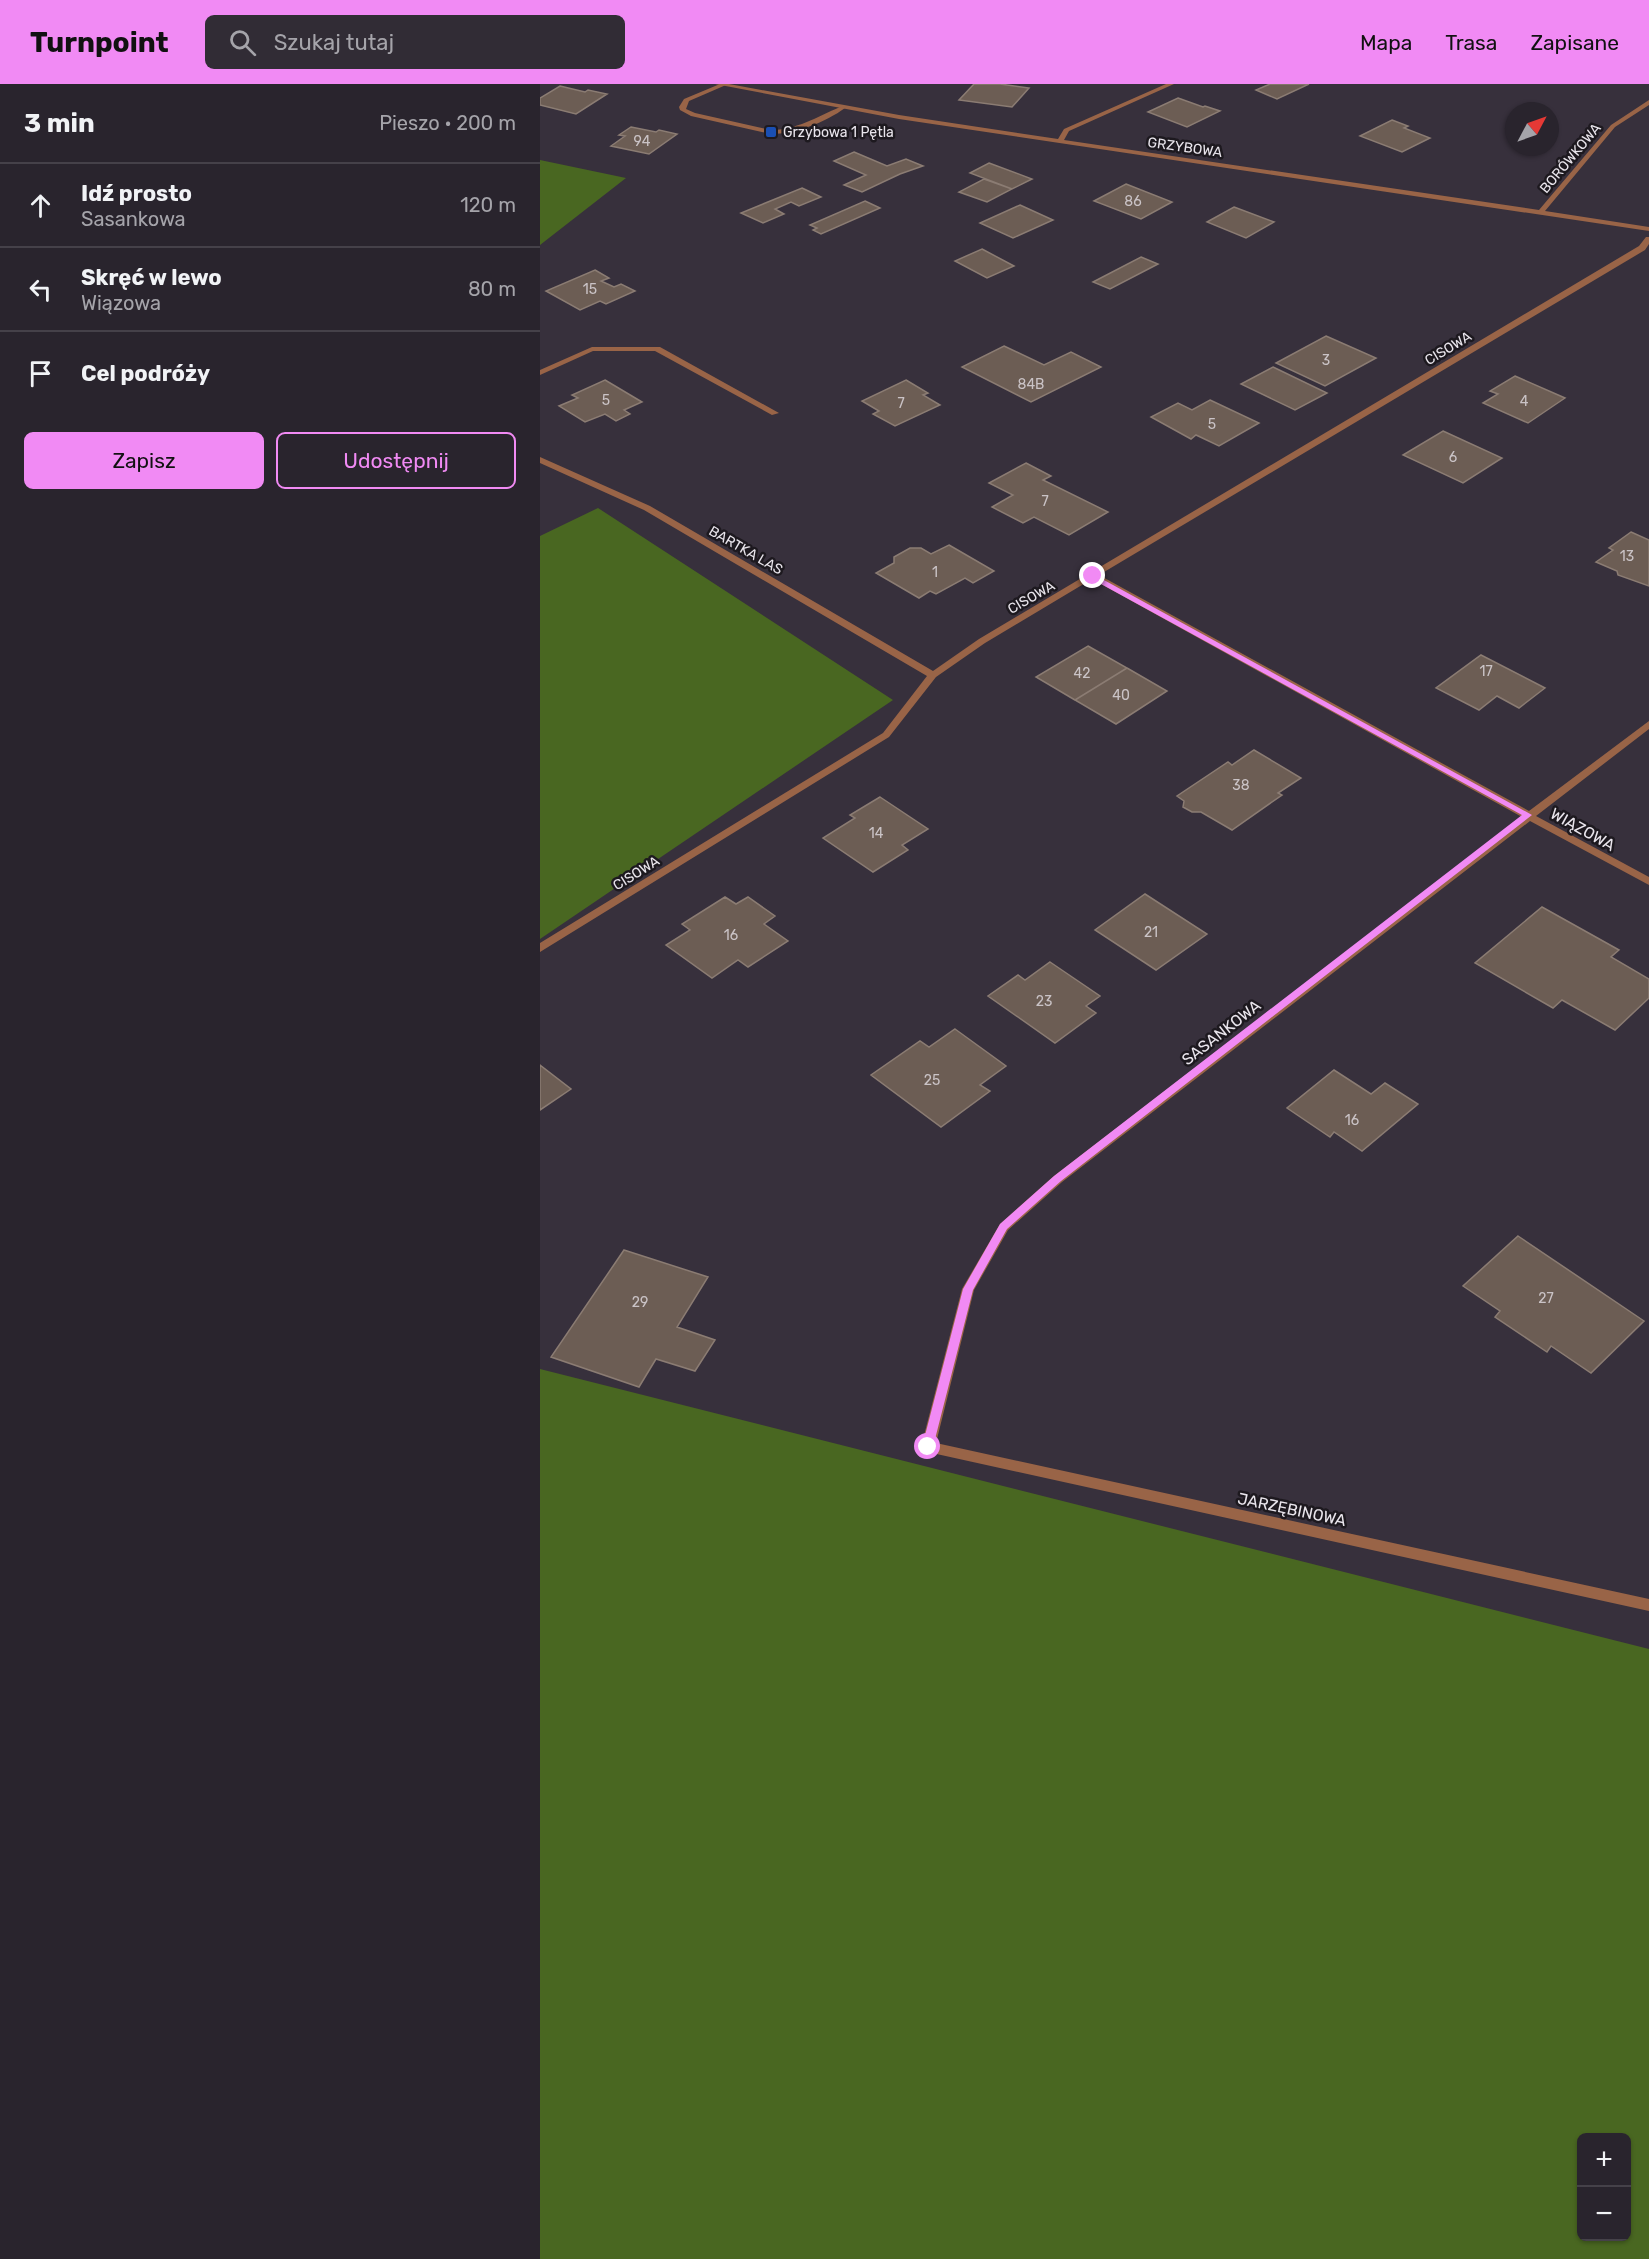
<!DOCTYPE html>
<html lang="pl">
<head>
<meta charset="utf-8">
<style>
  body { margin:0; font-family:Rubik,sans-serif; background:#312c35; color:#f1f3f6 }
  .controls { position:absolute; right:18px; bottom:18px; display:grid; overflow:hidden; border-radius:9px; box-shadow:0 2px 4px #0004 }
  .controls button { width:54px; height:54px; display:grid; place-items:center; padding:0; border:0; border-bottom:2px solid #454149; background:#29242d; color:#f1f3f6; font:30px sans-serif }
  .compass { position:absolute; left:965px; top:18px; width:54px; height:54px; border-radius:50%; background:#29242d; box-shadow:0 2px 4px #0004; rotate:49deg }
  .stop { position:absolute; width:18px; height:18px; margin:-14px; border:4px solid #f18af4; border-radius:50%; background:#fff }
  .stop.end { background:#f18af4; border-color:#fff; box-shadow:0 2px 6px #0008 }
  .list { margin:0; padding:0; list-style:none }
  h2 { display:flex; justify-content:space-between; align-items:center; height:78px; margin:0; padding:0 24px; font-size:26px }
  h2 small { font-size:20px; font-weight:400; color:#a5a4aa }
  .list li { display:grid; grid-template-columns:39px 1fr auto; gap:18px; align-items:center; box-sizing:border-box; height:84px; padding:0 24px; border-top:2px solid #454149 }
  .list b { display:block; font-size:22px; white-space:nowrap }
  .list p { margin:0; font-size:20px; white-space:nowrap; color:#a5a4aa }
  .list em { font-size:20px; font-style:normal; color:#a5a4aa }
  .actions { display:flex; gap:12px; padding:18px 24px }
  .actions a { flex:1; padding:14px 0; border:2px solid #f18af4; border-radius:9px; text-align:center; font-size:21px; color:#f18af4 }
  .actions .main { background:#f18af4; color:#111 }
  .icon { flex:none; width:33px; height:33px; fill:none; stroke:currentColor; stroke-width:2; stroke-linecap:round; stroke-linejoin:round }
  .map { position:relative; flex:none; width:1109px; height:2175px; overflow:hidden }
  header { display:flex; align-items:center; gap:36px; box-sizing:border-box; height:84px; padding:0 30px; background:#f18af4; color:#111 }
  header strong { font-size:28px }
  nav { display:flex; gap:33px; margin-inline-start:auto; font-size:21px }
  .search { width:420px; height:54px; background:#312c35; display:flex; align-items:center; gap:15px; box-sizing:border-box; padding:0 21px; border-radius:9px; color:#a5a4aa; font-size:22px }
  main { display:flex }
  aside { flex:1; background:#29242d }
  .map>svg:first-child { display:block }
</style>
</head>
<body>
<header>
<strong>Turnpoint</strong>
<div class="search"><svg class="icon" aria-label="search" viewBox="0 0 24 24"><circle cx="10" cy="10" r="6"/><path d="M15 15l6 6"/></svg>Szukaj tutaj</div>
<nav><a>Mapa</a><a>Trasa</a><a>Zapisane</a></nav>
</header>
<main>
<aside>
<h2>3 min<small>Pieszo · 200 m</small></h2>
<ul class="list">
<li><svg class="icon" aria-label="ahead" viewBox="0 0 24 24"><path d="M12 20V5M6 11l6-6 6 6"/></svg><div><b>Idź prosto</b><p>Sasankowa</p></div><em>120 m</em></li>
<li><svg class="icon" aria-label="left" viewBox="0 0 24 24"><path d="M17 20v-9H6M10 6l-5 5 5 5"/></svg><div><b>Skręć w lewo</b><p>Wiązowa</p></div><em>80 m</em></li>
<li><svg class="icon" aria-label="arrive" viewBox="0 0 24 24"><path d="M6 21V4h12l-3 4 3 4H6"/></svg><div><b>Cel podróży</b></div></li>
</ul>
<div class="actions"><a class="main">Zapisz</a><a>Udostępnij</a></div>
</aside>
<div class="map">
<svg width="1109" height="2175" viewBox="0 0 1109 2175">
  <rect width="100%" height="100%" fill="#37303c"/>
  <path fill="#496721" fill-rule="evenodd" d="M0 76 86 94 0 161Z
    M58 424 353 616 0 855V452Z
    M0 1285 1109 1565V2175H0ZM1042 2054H1086V2152H1042Z"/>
  <path fill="#6c5d54" stroke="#8b7c73" stroke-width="1.5" d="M434 0H460L489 4 472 23 419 16Z
    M730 0H769L737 15 716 6Z
    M20 2 45 8 48 6 67 10 36 30 0 21V14Z
    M638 14 663 23 665 22 680 27 647 43 608 28Z
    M852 36 868 42 864 44 890 54 862 68 820 52Z
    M91 43 116 48 119 46 137 50 109 70 71 62 85 52 79 51Z
    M314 68 347 82 366 75 383 82 360 90 322 108 304 101 326 91 294 77Z
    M449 79 492 95 472 105 430 89Z
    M444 95 472 105 447 118 419 108Z
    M586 100 632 118 601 135 554 117Z
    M262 104 281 113 259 122 251 118 235 125 244 130 223 139 201 129Z
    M325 117 340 124 281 150 273 146 277 144 270 141Z
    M480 121 513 136 473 154 440 139Z
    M694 123 734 138 706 154 667 138Z
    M442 165 474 182 447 194 415 177Z
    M601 173 618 180 570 205 553 198Z
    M55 186 69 194 61 197 74 203 81 200 95 207 66 220 60 217 40 226 6 207Z
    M786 252 836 274 785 302 736 279Z
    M464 262 504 281 531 268 561 283 491 318 422 283Z
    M733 283 787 309 755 326 701 300Z
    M975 292 1025 314 988 339 943 319 958 310 950 307Z
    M65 296 102 318 84 326 90 330 76 337 65 330 45 338 19 322 38 314 32 311Z
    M366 296 388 309 383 311 400 321 355 342 333 330 339 327 322 317Z
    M670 316 719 339 679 362 656 351 651 355 611 333 638 319 652 326Z
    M903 347 962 374 923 399 863 371Z
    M486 379 511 392 503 396 568 428 529 451 494 433 483 439 452 423 473 411 449 399Z
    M1091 448 1109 456V502L1078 491 1077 487 1056 478 1073 466 1069 464Z
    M409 461 454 487 433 499 425 494 396 510 390 507 379 514 336 489 354 479V473L370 464H381L391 470Z
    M548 562 587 584 535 616 496 593Z
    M941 571 1005 604 979 624 957 612 939 626 896 604Z
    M587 584 627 607 576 640 535 616Z
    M714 666 761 694 738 709 742 711 692 746 661 728H652L643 723 644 717 637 712 688 678 692 681Z
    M340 713 388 745 362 761 368 766 333 788 283 754 315 734 310 731Z
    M605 810 667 850 616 886 555 846Z
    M185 813 196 820 208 813 235 832 224 840 248 857 208 883 198 876 172 894 126 861 150 846 142 840Z
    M1002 823 1079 866 1071 873 1109 895V914L1075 946 1022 916 1013 924 935 879Z
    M510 878 560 912 546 922 556 929 515 959 448 912 478 891 485 896Z
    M415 945 466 982 440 1001 450 1007 401 1043 331 991 380 957 389 963Z
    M0 981 31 1005 0 1026Z
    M794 986 831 1010 845 999 878 1020 822 1067 794 1048 790 1053 747 1024Z
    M978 1152 1104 1237 1051 1289 1011 1262 1007 1268 955 1233 960 1227 923 1202Z
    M84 1166 168 1193 137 1243 175 1256 155 1287 116 1275 99 1303 11 1273Z"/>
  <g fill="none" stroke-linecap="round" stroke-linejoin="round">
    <path fill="#996447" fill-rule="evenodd" d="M180 0 186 1 149 17 146 25 155 29 231 46C256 46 277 33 300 23L305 24C286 38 255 50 231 50L151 32 140 26 139 23 144 15Z"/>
    <path fill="#996447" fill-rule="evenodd" d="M175 0H189L359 31 518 55 524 45 626 0H634L529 47 524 56 999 126 1071 41 1109 16V21L1075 43 1005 127 1109 143V147L359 35Z
      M1106 153H1109V160L1105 166 559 491 989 727 1109 637V645L996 732 1109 793V801L990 737 522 1098 468 1146 434 1206 396 1359 1109 1515V1527L383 1367 381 1363 422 1205 460 1140 514 1092 982 733 552 495 445 559 396 593 349 653 0 868V859L343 649 387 592 104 426 0 379V373L110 422 393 587 439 555 1099 162Z
      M52 263H120L239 329 232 331 115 267H53L0 291V286Z"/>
  </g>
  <path fill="#f18af4" d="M553 490 992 731 521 1097 467 1145 433 1206 393 1363 388 1368 382 1363 423 1205 460 1140 514 1092 982 731 550 494Z"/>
  <rect fill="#1a4fb4" stroke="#1d191f" stroke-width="2" x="225" y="42" width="12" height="12" rx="3"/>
  <g text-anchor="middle" stroke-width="5" stroke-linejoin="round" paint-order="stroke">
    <g font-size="14" fill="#e9e5ec" stroke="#1d191f" text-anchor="start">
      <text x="243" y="53">Grzybowa 1 Pętla</text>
    </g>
    <g font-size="14" fill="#cac3c6">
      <text x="102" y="62">94</text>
      <text x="593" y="122">86</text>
      <text x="50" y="210">15</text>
      <text x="786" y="281">3</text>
      <text x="491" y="305">84B</text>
      <text x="66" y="321">5</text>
      <text x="984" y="322">4</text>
      <text x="361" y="324">7</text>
      <text x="672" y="345">5</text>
      <text x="913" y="378">6</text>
      <text x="505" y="422">7</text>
      <text x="1087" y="477">13</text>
      <text x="395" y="493">1</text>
      <text x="946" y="592">17</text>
      <text x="542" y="594">42</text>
      <text x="581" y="616">40</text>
      <text x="701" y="706">38</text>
      <text x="336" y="754">14</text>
      <text x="611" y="853">21</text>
      <text x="191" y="856">16</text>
      <text x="504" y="922">23</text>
      <text x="392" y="1001">25</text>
      <text x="812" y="1041">16</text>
      <text x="1006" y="1219">27</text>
      <text x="100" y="1223">29</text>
    </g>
    <g font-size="14" fill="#e9e5ec" stroke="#1d191f">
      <text transform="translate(645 63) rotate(8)" y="5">GRZYBOWA</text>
      <text transform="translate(1030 74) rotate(-50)" y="5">BORÓWKOWA</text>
      <text transform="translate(908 264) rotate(-31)" y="5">CISOWA</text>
      <text transform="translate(206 466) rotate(30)" y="5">BARTKA LAS</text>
      <text transform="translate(491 513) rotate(-30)" y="5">CISOWA</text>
      <text transform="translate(96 789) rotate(-32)" y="5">CISOWA</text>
    </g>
    <g font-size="16" fill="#e9e5ec" stroke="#1d191f">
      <text transform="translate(1043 745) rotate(29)" y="6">WIĄZOWA</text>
      <text transform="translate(681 948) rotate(-38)" y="6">SASANKOWA</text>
      <text transform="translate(752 1425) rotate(12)" y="6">JARZĘBINOWA</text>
    </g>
  </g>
</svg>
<div class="controls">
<button>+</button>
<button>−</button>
</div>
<svg class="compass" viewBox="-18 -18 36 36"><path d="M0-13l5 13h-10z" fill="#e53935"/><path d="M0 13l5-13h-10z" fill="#a5a4aa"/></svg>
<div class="stop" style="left:388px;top:1363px"></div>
<div class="stop end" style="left:553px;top:492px"></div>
</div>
</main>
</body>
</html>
